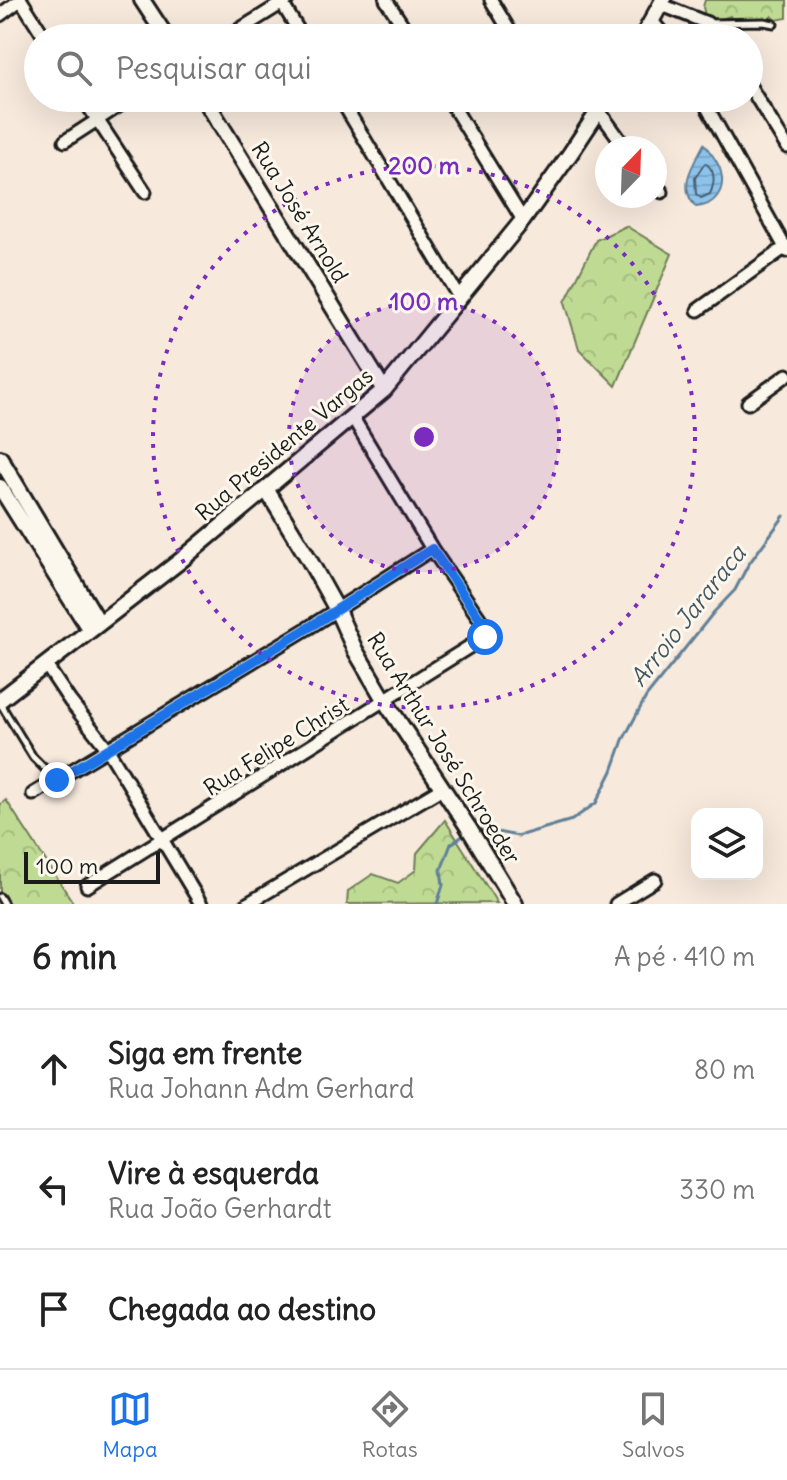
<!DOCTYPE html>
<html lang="pt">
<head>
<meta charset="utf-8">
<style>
  body { margin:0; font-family:Delius,sans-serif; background:#f6f6f6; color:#222 }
  .controls { position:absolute; right:24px; bottom:24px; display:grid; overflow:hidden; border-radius:16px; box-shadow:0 8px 32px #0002 }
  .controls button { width:72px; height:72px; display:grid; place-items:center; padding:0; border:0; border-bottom:2px solid #e0e0e0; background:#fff; color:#222; font:40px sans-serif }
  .compass { position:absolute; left:595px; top:136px; width:72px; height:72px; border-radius:50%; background:#fff; box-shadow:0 8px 32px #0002; rotate:23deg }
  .scale { position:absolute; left:24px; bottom:20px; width:136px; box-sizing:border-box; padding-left:8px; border:4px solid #1c1c1c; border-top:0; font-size:22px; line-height:28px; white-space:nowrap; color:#1c1c1c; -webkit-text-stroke:6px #fbf7ec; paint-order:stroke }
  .stop { position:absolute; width:24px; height:24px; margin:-18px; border:6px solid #1a73e8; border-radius:50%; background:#fff }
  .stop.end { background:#1a73e8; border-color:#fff; box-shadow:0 2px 8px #0008 }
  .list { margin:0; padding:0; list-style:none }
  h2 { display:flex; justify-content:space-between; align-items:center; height:104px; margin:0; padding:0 32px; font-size:34px }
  h2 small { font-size:26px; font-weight:400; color:#767676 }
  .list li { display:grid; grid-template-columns:52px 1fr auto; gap:24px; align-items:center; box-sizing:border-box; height:120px; padding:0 32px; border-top:2px solid #e0e0e0 }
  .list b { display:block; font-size:30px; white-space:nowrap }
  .list p { margin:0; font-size:26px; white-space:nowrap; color:#767676 }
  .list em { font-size:26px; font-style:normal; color:#767676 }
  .icon { flex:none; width:44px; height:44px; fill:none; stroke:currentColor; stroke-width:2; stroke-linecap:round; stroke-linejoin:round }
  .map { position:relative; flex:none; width:787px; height:904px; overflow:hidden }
  .search { position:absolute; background:#fff; box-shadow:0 8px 32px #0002; left:24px; right:24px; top:24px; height:88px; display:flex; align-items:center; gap:20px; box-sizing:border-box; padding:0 28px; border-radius:44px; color:#767676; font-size:30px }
  .sheet { height:464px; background:#fff }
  nav { display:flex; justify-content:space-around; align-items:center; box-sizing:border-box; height:112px; border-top:2px solid #e0e0e0; background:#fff; font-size:22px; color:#767676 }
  nav a { display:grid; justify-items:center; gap:4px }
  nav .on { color:#1a73e8 }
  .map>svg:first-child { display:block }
</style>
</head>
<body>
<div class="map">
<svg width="787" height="904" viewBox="0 0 787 904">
  <defs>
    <pattern id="forest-crowns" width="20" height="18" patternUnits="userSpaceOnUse" patternTransform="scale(2)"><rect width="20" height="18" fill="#bfdb93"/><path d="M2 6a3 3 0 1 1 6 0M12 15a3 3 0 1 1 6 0" fill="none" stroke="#a4bb7e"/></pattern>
    <pattern id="water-rules" width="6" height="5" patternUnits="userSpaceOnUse" patternTransform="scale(2)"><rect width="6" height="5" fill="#8dc3eb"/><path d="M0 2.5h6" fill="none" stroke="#79a7c9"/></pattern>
  </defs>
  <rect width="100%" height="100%" fill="#f7e9dc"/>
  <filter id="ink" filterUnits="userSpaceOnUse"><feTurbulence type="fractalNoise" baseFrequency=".0125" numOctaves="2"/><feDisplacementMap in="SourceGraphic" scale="16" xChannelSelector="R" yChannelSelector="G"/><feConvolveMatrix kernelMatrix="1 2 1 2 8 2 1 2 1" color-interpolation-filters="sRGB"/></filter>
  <g filter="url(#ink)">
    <path fill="url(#forest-crowns)" stroke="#6e7c58" stroke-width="2" d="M705 0H787V18L776 20 772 16 768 20 747 18 739 23 733 21 730 16 719 20 705 16 703 7Z
      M626 226 672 254 616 386 579 349 565 302 596 240Z
      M6 800 74 904H0V805Z
      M445 820 497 903 347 904 348 891 373 874 398 883 416 870 417 853Z"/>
    <path fill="url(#water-rules)" stroke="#608098" stroke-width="2" d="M704 144C710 152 719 162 721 172 726 191 714 206 696 207 677 186 693 165 704 144Z"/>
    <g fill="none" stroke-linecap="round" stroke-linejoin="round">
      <path stroke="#495f6f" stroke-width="2" d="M705 163C716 170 715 183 710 194L701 198 696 194 695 178Z"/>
      <path stroke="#608098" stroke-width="3" d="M478 831 486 830 518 836 572 820 596 803 612 771 623 740 646 697 714 612 735 590 748 565 784 516
        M437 904 443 885 441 870 451 844 467 833"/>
      <g stroke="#1c1c1c" stroke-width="11">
        <path id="lane" d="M708 23 764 22 774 24
          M0 703 33 757 55 779
          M0 897 4 904"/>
      </g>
      <g stroke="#1c1c1c" stroke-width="17">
        <path id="street" d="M21 0 45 38
          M280 0 303 38
          M386 0 411 38
          M491 0 514 38
          M662 5 707 23 720 38
          M0 15 20 0
          M652 21 666 38
          M226 38 287 0
          M749 85 787 147
          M83 98 145 192
          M340 98 460 299
          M448 98 523 220
          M702 98 787 251
          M599 111 626 148
          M65 141 131 98
          M655 186 662 192
          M698 310 787 246
          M748 403 787 375
          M46 665 70 701 107 748 201 904
          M33 794 308 628 432 549
          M87 886 485 637 487 631 482 622 432 549 353 418
          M247 904 441 789
          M616 904 655 880"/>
      </g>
      <g stroke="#1c1c1c" stroke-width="20">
        <path id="secondary" d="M142 0 167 38
          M642 38 663 0
          M204 98 384 390
          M0 458 99 623
          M0 487 90 630
          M266 489 307 556 336 608 355 650 385 701 468 827 515 904
          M0 700 180 561 384 390 523 220 570 154 607 98"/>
      </g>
      <use href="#lane" stroke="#fbf7ec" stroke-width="5"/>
      <use href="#street" stroke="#fbf7ec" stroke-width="11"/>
      <use href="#secondary" stroke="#fbf7ec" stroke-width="14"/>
    </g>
  </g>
  <g fill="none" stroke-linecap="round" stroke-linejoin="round" filter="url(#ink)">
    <path stroke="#1a73e8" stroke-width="10" d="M57 780 308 628 432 549 482 622 487 631 485 637"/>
  </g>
  <circle cx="424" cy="437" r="135" fill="#7b2cbf" fill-opacity=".12"/>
  <g fill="none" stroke="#7b2cbf" stroke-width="4" stroke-dasharray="4 8">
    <circle cx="424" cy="437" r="135"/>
    <circle cx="424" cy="437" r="271"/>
  </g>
  <g text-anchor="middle" stroke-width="6" stroke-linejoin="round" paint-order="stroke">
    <g font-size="22" fill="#1c1c1c" stroke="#fbf7ec">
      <text transform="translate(300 212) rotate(58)" y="8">Rua José Arnold</text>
      <text transform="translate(284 444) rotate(-40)" y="8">Rua Presidente Vargas</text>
      <text transform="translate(276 746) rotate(-32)" y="8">Rua Felipe Christ</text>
      <text transform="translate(444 748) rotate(58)" y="8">Rua Arthur José Schroeder</text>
    </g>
    <g font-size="24" font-style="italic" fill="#445664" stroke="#fbf7ec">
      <text transform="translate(688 616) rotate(-52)" y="8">Arroio Jararaca</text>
    </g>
  </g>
  <circle cx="424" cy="437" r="12" fill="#7b2cbf" stroke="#fbf7ec" stroke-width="4"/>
  <g font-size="24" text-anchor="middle" font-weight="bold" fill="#7b2cbf" stroke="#fbf7ec" stroke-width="6" stroke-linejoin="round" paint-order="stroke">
    <text x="424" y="174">200 m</text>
    <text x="424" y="310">100 m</text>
  </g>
</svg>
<div class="controls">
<button><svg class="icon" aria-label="layers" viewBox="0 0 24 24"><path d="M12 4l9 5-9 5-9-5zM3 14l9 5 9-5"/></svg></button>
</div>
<svg class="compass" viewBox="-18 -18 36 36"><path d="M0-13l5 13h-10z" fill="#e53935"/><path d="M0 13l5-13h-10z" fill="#767676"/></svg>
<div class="scale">100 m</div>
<div class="stop" style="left:485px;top:637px"></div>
<div class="stop end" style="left:57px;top:780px"></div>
<div class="search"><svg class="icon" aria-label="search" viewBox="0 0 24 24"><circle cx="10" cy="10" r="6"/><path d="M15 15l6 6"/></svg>Pesquisar aqui</div>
</div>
<section class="sheet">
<h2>6 min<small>A pé · 410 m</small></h2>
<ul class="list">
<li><svg class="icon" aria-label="ahead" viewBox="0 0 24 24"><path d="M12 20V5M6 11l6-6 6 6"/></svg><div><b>Siga em frente</b><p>Rua Johann Adm Gerhard</p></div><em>80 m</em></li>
<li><svg class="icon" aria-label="left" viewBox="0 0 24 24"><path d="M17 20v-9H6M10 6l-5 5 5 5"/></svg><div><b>Vire à esquerda</b><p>Rua João Gerhardt</p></div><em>330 m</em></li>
<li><svg class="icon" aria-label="arrive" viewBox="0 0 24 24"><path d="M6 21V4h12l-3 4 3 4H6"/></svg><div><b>Chegada ao destino</b></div></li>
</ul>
</section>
<nav>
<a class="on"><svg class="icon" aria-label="map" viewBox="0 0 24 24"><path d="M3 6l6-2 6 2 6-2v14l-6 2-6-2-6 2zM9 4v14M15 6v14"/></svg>Mapa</a>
<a><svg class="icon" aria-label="directions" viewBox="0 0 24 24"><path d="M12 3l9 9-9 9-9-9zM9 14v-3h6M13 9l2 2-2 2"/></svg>Rotas</a>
<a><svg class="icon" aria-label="saved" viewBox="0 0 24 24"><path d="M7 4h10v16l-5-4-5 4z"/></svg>Salvos</a>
</nav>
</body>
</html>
